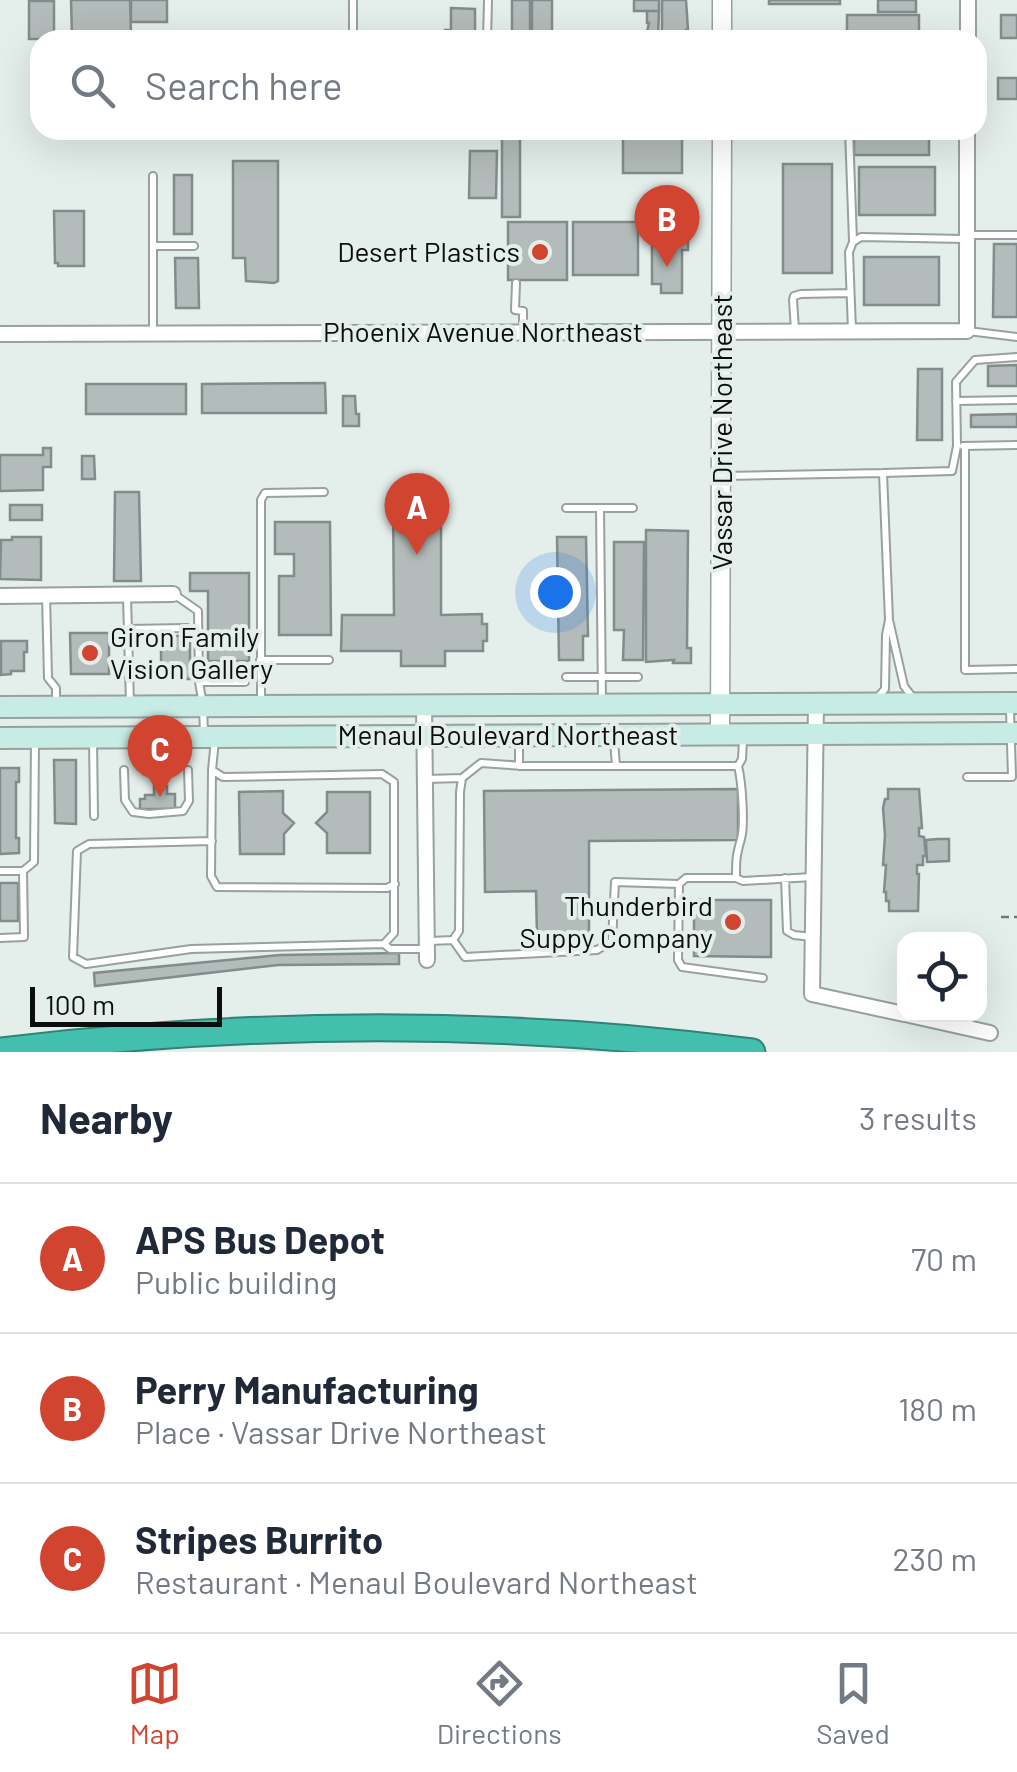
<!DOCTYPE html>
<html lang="en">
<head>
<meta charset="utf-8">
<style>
  body { margin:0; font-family:Barlow,sans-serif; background:#f6f6f7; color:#1f2937 }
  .controls { position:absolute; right:30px; bottom:30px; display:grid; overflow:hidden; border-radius:20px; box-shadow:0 10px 40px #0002 }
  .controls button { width:90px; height:90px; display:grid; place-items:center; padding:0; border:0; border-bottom:2px solid #e0e1e3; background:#fff; color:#1f2937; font:50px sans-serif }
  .scale { position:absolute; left:30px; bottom:25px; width:192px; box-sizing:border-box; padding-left:10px; border:5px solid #0b0e0d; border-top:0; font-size:28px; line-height:35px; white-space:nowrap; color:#0b0e0d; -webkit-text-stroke:8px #e4eeeb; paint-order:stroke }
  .you { position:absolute; left:555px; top:592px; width:35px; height:35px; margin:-25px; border:8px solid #fff; border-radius:50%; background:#1a73e8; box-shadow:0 0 0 15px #1a73e833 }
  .badge { display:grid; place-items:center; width:65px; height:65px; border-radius:50%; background:#d04430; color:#fff; font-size:32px; font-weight:700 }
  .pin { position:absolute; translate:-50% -82px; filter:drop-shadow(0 2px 5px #0008) }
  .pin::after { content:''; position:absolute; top:52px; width:35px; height:30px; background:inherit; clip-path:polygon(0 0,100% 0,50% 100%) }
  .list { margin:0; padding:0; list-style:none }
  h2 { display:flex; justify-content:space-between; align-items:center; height:130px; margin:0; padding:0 40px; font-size:42px }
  h2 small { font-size:32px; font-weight:400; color:#747a83 }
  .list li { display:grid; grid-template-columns:65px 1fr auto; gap:30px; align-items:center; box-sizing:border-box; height:150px; padding:0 40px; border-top:2px solid #e0e1e3 }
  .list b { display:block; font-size:38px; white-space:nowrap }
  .list p { margin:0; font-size:32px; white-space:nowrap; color:#747a83 }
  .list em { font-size:32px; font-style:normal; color:#747a83 }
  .icon { flex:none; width:55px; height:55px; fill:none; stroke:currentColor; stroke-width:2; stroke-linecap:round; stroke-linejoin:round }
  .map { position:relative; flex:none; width:1017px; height:1052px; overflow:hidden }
  .search { position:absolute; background:#fff; box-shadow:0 10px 40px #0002; left:30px; right:30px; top:30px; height:110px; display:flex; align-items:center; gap:25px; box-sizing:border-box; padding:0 35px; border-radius:30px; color:#747a83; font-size:38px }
  .sheet { height:580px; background:#fff }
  nav { display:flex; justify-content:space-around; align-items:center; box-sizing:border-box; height:140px; border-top:2px solid #e0e1e3; background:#fff; font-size:28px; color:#747a83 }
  nav a { display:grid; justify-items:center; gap:5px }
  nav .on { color:#d04430 }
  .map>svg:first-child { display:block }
</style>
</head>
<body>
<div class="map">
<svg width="1017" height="1052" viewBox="0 0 1017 1052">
  <rect width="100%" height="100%" fill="#e4eeeb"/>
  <path fill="#b3bcba" stroke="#828c8a" stroke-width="2.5" d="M71 0H130L131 36H72Z
    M131 0H167V22H131Z
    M512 0H530V40H512Z
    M532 0H552V35H532Z
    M634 0H659V11H634Z
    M662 0H686L688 30H686V36H662Z
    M769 0H840V4H769Z
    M878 0H916V12H878Z
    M29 1H54V39H29Z
    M451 8 475 9V40H445V30H451Z
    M647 11H659L658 36H646L649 23H647Z
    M847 15H919V40H847Z
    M1001 15H1017V38H1001Z
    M573 37 691 38V40H573Z
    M998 78H1017V99H998Z
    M502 130H520V217H502Z
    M623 130H682V173H623Z
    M854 130H929V155H854Z
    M470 151H497L496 198H469Z
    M233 161H278V281L274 283 246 281 245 258H233Z
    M783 164H832V273H783Z
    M859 167H935V215H859Z
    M174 175H192V234H174Z
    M54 211H84V266H58V263H55Z
    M508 222H567V280H508Z
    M573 222H638V275H573Z
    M652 225 688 226V250H682V293H661V284H652Z
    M994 244H1017V317H993Z
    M864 257H939V305H864Z
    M175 258H198L199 308H176Z
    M1017 365V386H988V366Z
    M918 369H942V440H917Z
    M325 383 326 413H202V384Z
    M86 384H186V414H86Z
    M343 396H355L356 414H359V426H343Z
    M1017 414V427H971V415Z
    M43 448H51V467H43V490L0 491V455H43Z
    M82 456H94L95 479H82Z
    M115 492H139L141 581H114Z
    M393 498H441V615L482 614V624H487V641H483V651H445V666H401V651H341L342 615H394Z
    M10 505H42V520H10Z
    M275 522H330L331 635H279V576H294V554H275Z
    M646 530 688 531 687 648H691V663H673L674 660 646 662Z
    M12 537H41V580L0 579 1 540H12Z
    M557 537H586L588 636H583V660H559Z
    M614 542H644L643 660H623L624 630H614Z
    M190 573H249V661H208V591H190Z
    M70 633H109V674H71Z
    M165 636H190V679H166V675H161V640H165Z
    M1 641H27V652H24V671H11V674L1 675Z
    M54 760H76V824L55 823Z
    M0 768H19V782H16V838H19V853L0 854Z
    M154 786H167V794H175V809H140V799H145V795H154Z
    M738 789V840L589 841V936H537L536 891 485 892 484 791Z
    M888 789H919L922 828H919V836L924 837 926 856H923V865H917V874H919L918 911H889V901H886V892H884L886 865H883L885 835 883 808 885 799H888Z
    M283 791V813L294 823 284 834V854H240L239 792Z
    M327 792H370V853H327V833L316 823 327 812Z
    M938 839H949V861L927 862 926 840Z
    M0 883H18V921H0Z
    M694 900H771V957L694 956Z
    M399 953V964L278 965 95 986 94 973 280 955Z"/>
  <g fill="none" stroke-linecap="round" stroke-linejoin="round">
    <g stroke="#97a19f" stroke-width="10">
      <path id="service" d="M353 40V0
        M487 40 488 0
        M849 130 853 241
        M153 176V333
        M968 235H1017
        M154 246H194
        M516 283 515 310 523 311V331
        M795 330 793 300 794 296 801 294 850 293
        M852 330 849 252 853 242 861 237 965 239
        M968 331 1017 337
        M956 401 1017 400
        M963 446 1017 445
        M965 446V670L1017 669
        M883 473 952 471 957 446 956 382 975 360 1017 357
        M725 476 883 473 889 620 904 686 913 698
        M566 508H600
        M46 595 48 678 56 688V705
        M175 595 198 611 199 682 203 705 204 735
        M127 597 130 704
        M128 629 187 628
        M260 660H329
        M566 677H638
        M199 682H245
        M876 699 885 689 886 635 889 620
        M602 702 600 508H633
        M261 704V500L265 493 324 492
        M93 739 94 816
        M614 740 616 766
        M743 740 742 759 738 766C742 782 745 824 741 839 736 856 736 859 736 878L743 881 812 877
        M519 741V766
        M124 770 125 800 133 812 149 814 183 811 189 801 188 770
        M212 770 211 876 217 887 387 888 395 884
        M967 777H1012L1010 709
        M462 778 481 763 524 766H738
        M426 779 462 778 460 792 459 931 453 940 430 941
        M212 841 89 844 77 851 73 957 86 964 191 949 384 944 394 933V782L382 774 223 777 212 770 215 740
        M0 871H23L34 862 35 739
        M736 878H686L679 884 678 960 682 967 763 978
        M785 878 787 931 794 935 812 937
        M0 938 24 937 23 871
        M453 940 465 957 597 950 612 941 615 882 679 884
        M384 944 390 949H426"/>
    </g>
    <g stroke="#97a19f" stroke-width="18">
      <path id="minor" d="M968 40V0
        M0 334 967 331V130
        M0 596 173 594
        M816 702 812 994 904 1014
        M424 704 427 960
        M905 1014 990 1033"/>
    </g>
    <g stroke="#97a19f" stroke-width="21">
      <path id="tertiary" d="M722 0V40
        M720 734 722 130"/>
    </g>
    <g stroke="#97a19f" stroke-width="24">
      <path id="secondary" d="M0 707 1017 703
        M0 738 1017 733"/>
    </g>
    <g stroke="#2f8275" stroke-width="29">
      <path id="motorway" d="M0 1051C250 1021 502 1019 752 1052"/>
    </g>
    <path stroke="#717876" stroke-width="2.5" stroke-dasharray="8 5" stroke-linecap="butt" d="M1001 917H1017"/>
    <use href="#service" stroke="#fff" stroke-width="6"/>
    <use href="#minor" stroke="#fff" stroke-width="14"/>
    <use href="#tertiary" stroke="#fff" stroke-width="18"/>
    <use href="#secondary" stroke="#c7ece6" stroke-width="20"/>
    <use href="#motorway" stroke="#43c0ad" stroke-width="25"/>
  </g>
  <g fill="#d04430" stroke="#e4eeeb" stroke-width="4">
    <circle cx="540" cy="252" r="10"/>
    <circle cx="90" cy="653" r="10"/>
    <circle cx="733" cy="922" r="10"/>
  </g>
  <g text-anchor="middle" stroke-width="8" stroke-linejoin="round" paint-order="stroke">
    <g font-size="28" fill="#0b0e0d" stroke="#e4eeeb" text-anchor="end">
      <text x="520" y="262">Desert Plastics</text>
      <text x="110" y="647" text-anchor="start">Giron Family<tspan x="110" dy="32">Vision Gallery</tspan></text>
      <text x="713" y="916">Thunderbird<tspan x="713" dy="32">Suppy Company</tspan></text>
    </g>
    <g font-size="28" fill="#0b0e0d" stroke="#e4eeeb">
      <text x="483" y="342">Phoenix Avenue Northeast</text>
      <text transform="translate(722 432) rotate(-90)" y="10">Vassar Drive Northeast</text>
      <text x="508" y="745">Menaul Boulevard Northeast</text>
    </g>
  </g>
</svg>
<div class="controls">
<button><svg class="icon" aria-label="locate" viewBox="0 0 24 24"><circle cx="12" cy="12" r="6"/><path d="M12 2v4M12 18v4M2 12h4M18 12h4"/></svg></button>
</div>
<div class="scale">100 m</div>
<div class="you"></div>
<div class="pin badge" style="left:417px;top:555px">A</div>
<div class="pin badge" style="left:667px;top:267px">B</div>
<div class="pin badge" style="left:160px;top:797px">C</div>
<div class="search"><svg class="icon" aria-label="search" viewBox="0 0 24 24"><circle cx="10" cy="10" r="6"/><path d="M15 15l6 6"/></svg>Search here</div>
</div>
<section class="sheet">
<h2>Nearby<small>3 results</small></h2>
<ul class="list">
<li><span class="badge">A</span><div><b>APS Bus Depot</b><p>Public building</p></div><em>70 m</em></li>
<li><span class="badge">B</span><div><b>Perry Manufacturing</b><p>Place · Vassar Drive Northeast</p></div><em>180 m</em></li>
<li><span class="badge">C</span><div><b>Stripes Burrito</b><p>Restaurant · Menaul Boulevard Northeast</p></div><em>230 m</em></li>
</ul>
</section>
<nav>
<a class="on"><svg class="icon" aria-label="map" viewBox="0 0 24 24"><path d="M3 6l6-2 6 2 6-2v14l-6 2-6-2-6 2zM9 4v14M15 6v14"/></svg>Map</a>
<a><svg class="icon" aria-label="directions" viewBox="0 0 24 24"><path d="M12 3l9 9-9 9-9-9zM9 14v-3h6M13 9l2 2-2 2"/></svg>Directions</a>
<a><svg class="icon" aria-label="saved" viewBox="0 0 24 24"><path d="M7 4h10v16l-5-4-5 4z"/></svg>Saved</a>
</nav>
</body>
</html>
